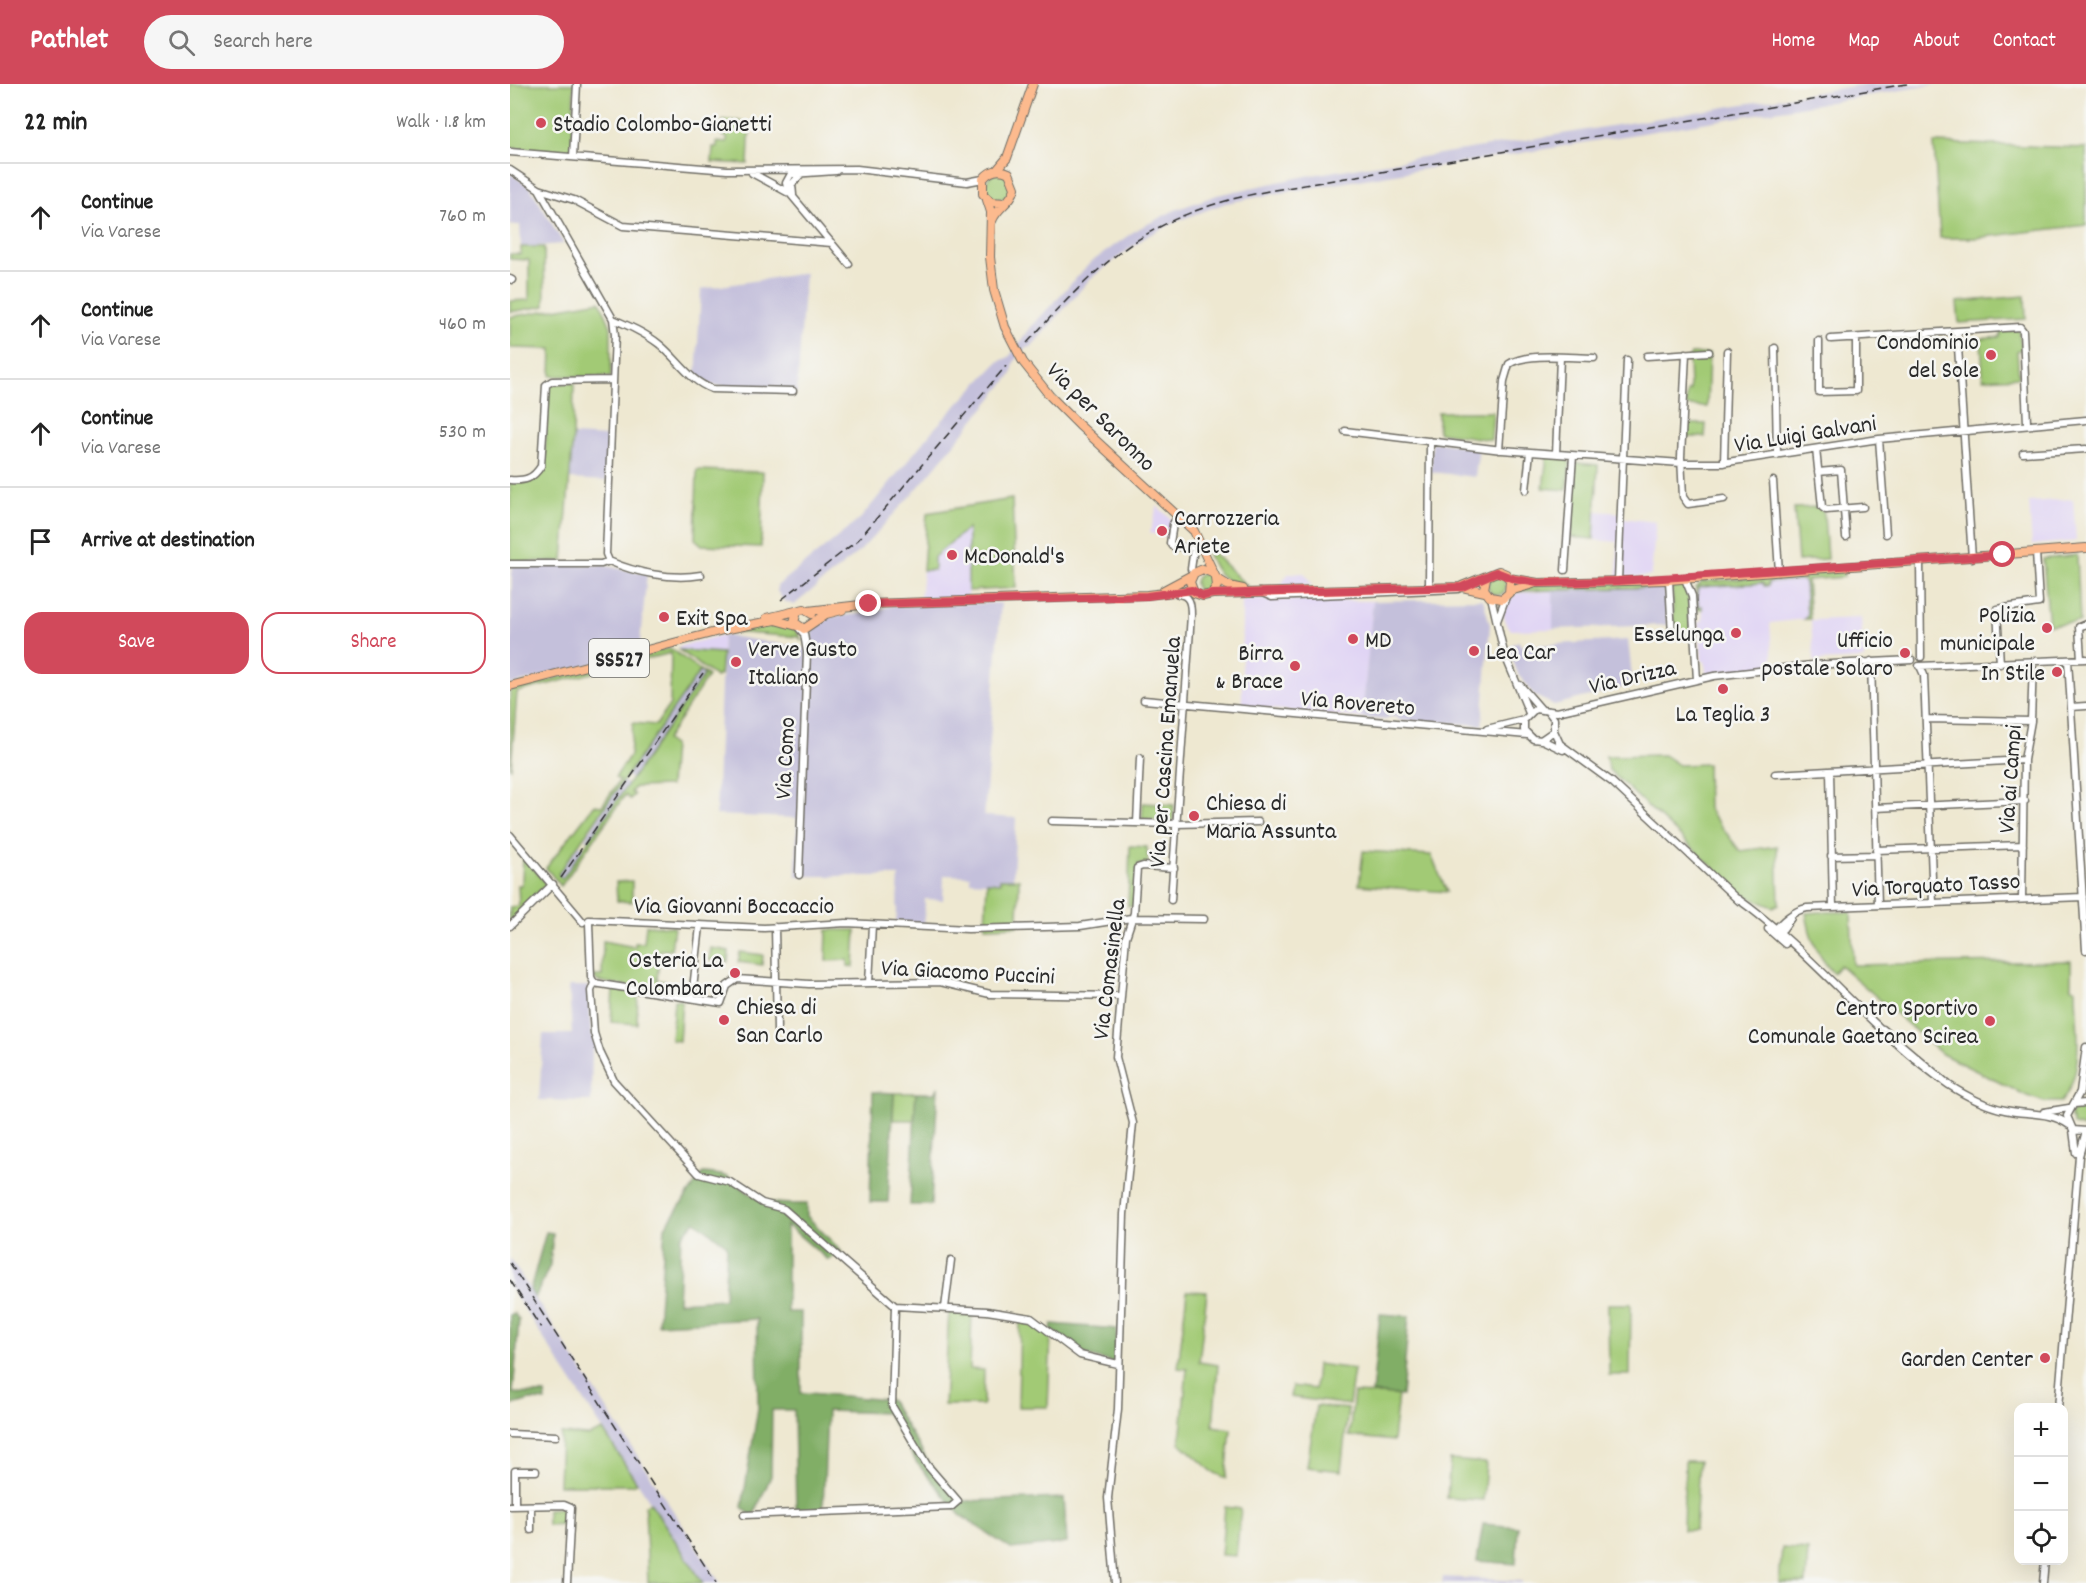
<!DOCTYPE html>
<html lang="en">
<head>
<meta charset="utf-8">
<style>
  body { margin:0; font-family:Dekko,sans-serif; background:#f6f6f6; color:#222 }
  .controls { position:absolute; right:18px; bottom:18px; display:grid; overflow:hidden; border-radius:12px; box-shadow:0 6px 24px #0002 }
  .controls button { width:54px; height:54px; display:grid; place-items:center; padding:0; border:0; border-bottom:2px solid #e0e0e0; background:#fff; color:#222; font:30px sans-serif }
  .stop { position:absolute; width:18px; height:18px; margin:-14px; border:4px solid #d1495b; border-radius:50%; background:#fff }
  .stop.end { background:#d1495b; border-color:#fff; box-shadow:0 2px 6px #0008 }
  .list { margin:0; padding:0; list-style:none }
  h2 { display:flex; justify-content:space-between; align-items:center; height:78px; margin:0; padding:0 24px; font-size:26px }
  h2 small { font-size:20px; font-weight:400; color:#767676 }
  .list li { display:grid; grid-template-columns:39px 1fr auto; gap:18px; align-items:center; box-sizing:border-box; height:108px; padding:0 24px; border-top:2px solid #e0e0e0 }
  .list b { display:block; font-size:22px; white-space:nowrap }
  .list p { margin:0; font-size:20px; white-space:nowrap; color:#767676 }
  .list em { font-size:20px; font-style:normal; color:#767676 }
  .actions { display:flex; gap:12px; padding:18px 24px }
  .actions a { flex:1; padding:14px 0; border:2px solid #d1495b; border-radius:18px; text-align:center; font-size:21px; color:#d1495b }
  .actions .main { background:#d1495b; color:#fff }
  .icon { flex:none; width:33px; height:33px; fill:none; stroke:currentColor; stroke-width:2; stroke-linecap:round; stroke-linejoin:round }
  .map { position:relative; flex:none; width:1576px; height:1499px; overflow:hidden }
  header { display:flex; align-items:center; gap:36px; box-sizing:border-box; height:84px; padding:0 30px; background:#d1495b; color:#fff }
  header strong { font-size:28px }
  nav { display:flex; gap:33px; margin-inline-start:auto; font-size:21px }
  .search { width:420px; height:54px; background:#f6f6f6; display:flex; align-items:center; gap:15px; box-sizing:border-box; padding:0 21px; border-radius:33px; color:#767676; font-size:22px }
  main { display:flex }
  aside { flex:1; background:#fff }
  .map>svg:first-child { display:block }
</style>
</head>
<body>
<header>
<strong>Pathlet</strong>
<div class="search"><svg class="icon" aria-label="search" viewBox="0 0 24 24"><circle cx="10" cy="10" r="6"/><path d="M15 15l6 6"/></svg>Search here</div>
<nav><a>Home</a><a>Map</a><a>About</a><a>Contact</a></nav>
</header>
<main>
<aside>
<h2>22 min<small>Walk · 1.8 km</small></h2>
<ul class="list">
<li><svg class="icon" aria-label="ahead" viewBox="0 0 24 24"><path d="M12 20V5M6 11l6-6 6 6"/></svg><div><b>Continue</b><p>Via Varese</p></div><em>760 m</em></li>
<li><svg class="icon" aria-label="ahead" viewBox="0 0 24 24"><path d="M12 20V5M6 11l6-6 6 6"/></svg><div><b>Continue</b><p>Via Varese</p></div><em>460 m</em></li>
<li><svg class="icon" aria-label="ahead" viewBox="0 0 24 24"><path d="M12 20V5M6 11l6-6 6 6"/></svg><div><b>Continue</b><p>Via Varese</p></div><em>530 m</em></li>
<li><svg class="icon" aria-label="arrive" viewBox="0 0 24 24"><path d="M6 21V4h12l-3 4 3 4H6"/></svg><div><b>Arrive at destination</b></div></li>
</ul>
<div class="actions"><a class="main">Save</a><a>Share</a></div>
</aside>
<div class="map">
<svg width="1576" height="1499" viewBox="0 0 1576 1499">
  <rect width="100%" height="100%" fill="#f6f6f2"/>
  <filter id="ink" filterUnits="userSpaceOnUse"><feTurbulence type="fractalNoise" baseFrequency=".0167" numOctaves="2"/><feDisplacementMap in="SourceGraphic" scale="12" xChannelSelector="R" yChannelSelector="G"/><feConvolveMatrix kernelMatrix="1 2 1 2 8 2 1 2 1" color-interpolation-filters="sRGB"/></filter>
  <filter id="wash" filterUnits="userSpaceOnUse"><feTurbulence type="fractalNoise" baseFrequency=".008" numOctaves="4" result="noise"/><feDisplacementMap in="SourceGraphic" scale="24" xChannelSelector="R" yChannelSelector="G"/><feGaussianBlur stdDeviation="1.35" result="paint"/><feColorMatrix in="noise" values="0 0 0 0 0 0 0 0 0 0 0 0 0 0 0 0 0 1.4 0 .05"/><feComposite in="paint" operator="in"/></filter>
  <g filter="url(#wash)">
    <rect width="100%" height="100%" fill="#eee8d1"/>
    <path fill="#e0d4f4" d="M1563 415 1566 457 1522 461 1519 418Z
      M647 422 662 436 657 453 640 449Z
      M1086 427 1112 429 1113 434 1146 438 1141 492 1107 493 1108 458 1084 456Z
      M458 444V513L410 515 413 486H424V473Z
      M794 489 802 501 770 502 778 490Z
      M1292 496 1295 498 1297 532 1294 535 1260 539 1263 582 1196 590 1195 577H1192L1189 538 1193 537 1192 522H1188L1187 507 1190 503 1254 499V502L1257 498Z
      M1043 507V545L1001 546 996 540 993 529 998 517 1007 509Z
      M732 515 863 517 852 634 732 622Z
      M1351 534 1354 575 1304 577 1301 536Z
      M213 551 212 569 169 566 167 563Z"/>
    <path fill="#c4c0db" d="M1356 0H1428L770 109 716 119 670 136 637 152 580 195 521 263 516 264 504 278 502 290 412 399 351 466 284 521 274 517 267 507V502L350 435 423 346 488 278 499 273 522 242 580 179 626 146 665 126 707 111 796 92Z
      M0 89 20 103 54 160 11 163 10 141H0Z
      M295 189 287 309 239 308 199 300 186 294 191 205Z
      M63 351 99 353 96 397 60 395Z
      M922 358 969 364 965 393 921 388Z
      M2 480 91 481 137 490 129 568 0 601Z
      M1155 503 1157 541 1043 545V507Z
      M973 515 980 541 972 641 889 636 886 633H879L876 636 852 634 863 517Z
      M491 519 474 732 506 734 503 795H491L490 799 460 797V792L434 791 433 816 415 815 414 841 386 840 389 792H286L287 734 206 731 213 551 301 565 302 545 317 533 361 529 380 522Z
      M1118 556 1123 601 1044 621 1025 612 1008 590 999 566 1001 561 1009 557 1011 562Z
      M189 586 195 590 122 695 117 692Z
      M113 697 118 701 80 758 75 755Z
      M70 761 76 765 52 795 48 791Z
      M59 902H78L81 949 90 965 82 966 81 1017 29 1016 33 950H62Z
      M0 1174 25 1214 210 1499H193L0 1203Z
      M933 1493 1012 1497V1499H932Z"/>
    <path fill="#a2ca75" stroke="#667a50" stroke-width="1.5" fill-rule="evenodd" d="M0 0H64L62 65 56 69 0 64Z
      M213 36 240 38 238 80 202 78 203 63H207V58L217 59V53L212 52Z
      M1424 59 1576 64V141L1465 154H1430Z
      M476 102a13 13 0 1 1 26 0a13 13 0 1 1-26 0Z
      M11 163H34L35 222 0 228V217L19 216V176L0 175V170H11Z
      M1515 212 1516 235 1449 239 1447 218Z
      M90 217 101 243V293L41 292 42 265 0 264V233Z
      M1508 245 1512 265 1507 267 1509 293 1473 295 1471 255 1490 253 1492 246Z
      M1181 270H1199L1197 323 1176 322 1177 307H1180L1179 274Z
      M64 299 63 351 53 477 0 478V398C15 399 27 398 34 383L39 305 42 300Z
      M928 328H983L981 356 928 348Z
      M1179 340H1196L1195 353H1175Z
      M1037 372 1056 374 1060 379 1057 406 1033 404Z
      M1066 379 1088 381 1084 455 1061 453Z
      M187 386 253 388 251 463 192 461 185 455Z
      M502 415 506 504 458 507V444L424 473V486H413L417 429Z
      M1308 423 1314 429 1317 475 1288 477 1284 424Z
      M695 462H696L737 502C709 497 704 488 695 462Z
      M1567 471 1570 538 1539 541 1533 475Z
      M1333 487 1334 493 1297 496 1300 535H1294L1297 532 1295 499 1292 496 1258 498V502H1254L1253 499 1190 503 1187 507 1188 522H1192V525L1187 526 1186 504 1192 498Z
      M685 499a9 9 0 1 1 18 0a9 9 0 1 1-18 0Z
      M978 502a9 9 0 1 1 18 0a9 9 0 1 1-18 0Z
      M1155 498 1158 501 1155 507 1154 503 1007 507 1016 503 1033 501Z
      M1174 500 1178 508 1181 554H1169L1168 549H1164L1162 503Z
      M266 540 285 544 292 557 289 553 222 548Z
      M160 564 198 592 156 656 163 661 160 702 125 703 121 708 124 711 120 715 115 711 51 802 36 784 84 721 92 722 110 696 105 694 120 671 123 639 146 641 160 620 161 569 7 608 1 685 0 606ZM190 587 194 591 52 795 48 790Z
      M169 566 212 569 210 591 206 593Z
      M1154 671 1169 681 1197 680 1198 725 1230 767 1267 762 1269 820 1263 823 1233 811 1099 686 1096 672Z
      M633 719 664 721 663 737 632 735Z
      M620 762 637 763 638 781 628 780 624 823 618 822Z
      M853 767 921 771 937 808 849 801Z
      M13 771 36 800 0 838V823L9 822 8 801H12Z
      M490 795H509L508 842 475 843 477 798 490 799Z
      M122 797V818L107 817 106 798Z
      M1311 828H1341L1343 881 1561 877V904L1566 905C1566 941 1576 988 1551 1018H1535L1517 1012 1432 970 1330 881 1323 889C1307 871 1300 854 1296 829Z
      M136 841 164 843 161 866H150L147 896 169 900 168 910 87 897 83 892H92L93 857 125 863V859H134Z
      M317 846H346L344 883 338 882V876L316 877Z
      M201 864 219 867 218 878 199 876Z
      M230 868 253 871 252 881 228 878Z
      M103 905 128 909 127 940 101 938Z
      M164 916 172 917 169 957 161 956Z
      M384 1009H406L404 1036H383Z
      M1566 1022 1576 1023 1574 1044 1564 1041 1560 1031Z
      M677 1207 697 1208 689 1278 708 1281 703 1342 721 1345 716 1394 703 1388 670 1359 677 1285 668 1284Z
      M1098 1220H1121L1120 1291H1099Z
      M439 1227 462 1228 460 1285 474 1286 473 1321H434Z
      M510 1234 520 1236 541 1250 538 1323H508Z
      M807 1280 844 1285 839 1321 780 1313 782 1302 805 1305Z
      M844 1309 888 1311 883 1357 839 1352Z
      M806 1322 838 1325 831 1387 797 1383Z
      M93 1346 127 1399 122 1401H49L51 1350 78 1352Z
      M940 1376 976 1379 973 1416 937 1414Z
      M1175 1377H1189L1185 1446H1173Z
      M140 1418 193 1499H138L135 1422Z
      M715 1423 731 1425 726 1472 711 1471Z
      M56 1424 57 1440 37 1441V1425Z
      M1272 1464 1298 1466 1296 1499H1269Z"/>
    <path fill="#81ae66" stroke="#566c48" stroke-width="1.5" fill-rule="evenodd" d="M428 1004 421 1121H400L406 1009H424Z
      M363 1008 384 1009 378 1118H360Z
      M193 1089C228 1090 221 1100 246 1113 262 1121 280 1120 297 1120V1132L332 1168 318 1176 277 1141V1228H291V1309C321 1309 350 1315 380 1316L419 1379 453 1417 554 1414 557 1459 501 1465 450 1431 407 1379 377 1329 317 1327 313 1425 286 1427 284 1326H262L261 1392 243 1433 232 1423 248 1324 247 1235 148 1240 155 1143ZM185 1137 217 1161 214 1215 168 1218 171 1153Z
      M36 1148 43 1149 40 1181 25 1214 20 1206Z
      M4 1229 9 1236 3 1309 35 1310 36 1317 20 1316 0 1322V1231Z
      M870 1230 899 1232 892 1312 862 1309Z
      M542 1240 607 1245 605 1279 572 1270 541 1245Z
      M973 1440 1008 1443 1006 1480 967 1477Z"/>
  </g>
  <g filter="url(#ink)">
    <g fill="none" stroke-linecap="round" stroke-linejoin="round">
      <g stroke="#6f6d65" stroke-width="9">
        <path id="minor" d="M0 68 217 86 347 85 457 98 473 95
          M63 73 67 0
          M0 86 29 105 64 116 113 142 322 159
          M282 88 276 99 278 107 339 180
          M242 89 277 108
          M282 90 326 87
          M29 105 103 235 105 251 96 470 99 477
          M283 111 282 100 291 90
          M0 195 2 196
          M103 235C119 242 135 249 149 260 168 275 178 296 202 305L283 307
          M1447 248 1462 474
          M1321 255 1510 243 1513 247 1517 339
          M1309 257V308L1346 307V254
          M1265 264 1267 371
          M1176 269 1171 373 1173 413 1178 420 1214 415
          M1137 272 1199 268
          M835 347 992 366 1171 379H1211L1369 355 1576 336
          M1369 355 1376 450
          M1306 365 1312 423 1316 426 1353 423
          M989 366 994 297 999 280C1018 268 1061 274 1084 274
          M1513 369 1576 365
          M1046 370 1050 274
          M1214 379 1217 267
          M1308 388 1331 386 1336 453
          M0 396C15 397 23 395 31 382L36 301 42 297 103 296
          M1263 397 1269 488
          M1016 406 1020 368
          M668 432 663 440 660 459 662 462 684 464 681 485
          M1410 477 1411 573
          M0 480H91L99 477C126 489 162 496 191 491
          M1055 486 1063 372
          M1175 495 1182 512 1187 596
          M1159 496 1162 551
          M1108 497 1117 276
          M919 503 920 357
          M750 508 762 513 948 505
          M981 513 994 569 1019 629
          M987 537 996 513
          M288 543 294 550 297 568 289 791
          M1571 575 1569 543 1576 540
          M1558 576 1576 866
          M1361 577 1368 821
          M1490 580 1487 525 1529 519 1526 468
          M1409 582 1576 575
          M1410 582 1414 591 1423 819
          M1010 601 1031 625
          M634 616 1017 651
          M1561 623 1576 622
          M1038 627 1044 635V647L1031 656 1023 655 1014 646V636L1025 625 1047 628 1204 592 1302 581 1402 576
          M1416 635 1521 637
          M977 645 1014 636
          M1044 647 1050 660 1102 698 1229 817
          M1032 656 1053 666
          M1320 687 1323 823
          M1265 690 1514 676
          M1365 724 1515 717
          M542 737 666 740 748 738
          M627 739 630 674
          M0 751 73 838
          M1366 766 1513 761
          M1321 772 1367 771
          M1512 814 1514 676 1521 637 1523 578
          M1228 815C1304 869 1362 948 1439 1001L1373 945
          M661 816 681 531C681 520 680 511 668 510
          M79 836 254 844 336 839 458 845 570 842 621 834 694 835
          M79 839 81 893 84 899 81 907 84 949 90 968 104 997 189 1090 220 1098 252 1119 274 1125 385 1222
          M0 842 43 800
          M265 843 267 947
          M1258 845 1275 860
          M1264 848C1271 837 1285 826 1297 824L1573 813
          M1265 849 1273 845 1281 834
          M84 899 211 919 217 902 227 895 299 900 430 898 480 910 610 912
          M359 899 362 841
          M182 914 190 842
          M1576 963 1570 1008 1557 1032 1563 1046 1576 1047
          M1439 1001C1456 1012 1475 1022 1495 1026 1516 1031 1541 1027 1559 1041
          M1564 1020 1576 1019
          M1534 1028 1559 1024
          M1563 1046 1566 1069
          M385 1222 477 1227 521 1234 570 1271 608 1280
          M435 1224 441 1176
          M1548 1324 1569 1072 1576 1047
          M0 1350 46 1352
          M0 1422 54 1421 61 1424 57 1499
          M5 1422V1387H26
          M21 1422V1446
          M234 1431 441 1423 448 1417 417 1381 382 1322 385 1222
          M605 1499 598 1414 608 1325 614 1130 623 1039 606 973 616 853 624 829 627 784 633 782 664 784
          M1533 1499 1535 1476"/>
      </g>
      <g stroke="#6f6d65" stroke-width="10">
        <path id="major" d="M487 86 497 74 523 0
          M477 116 481 128 480 173 484 206 495 243 513 278 540 312 569 341 684 447 706 494 707 502 702 510
          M482 137C487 123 502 118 505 104L499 89C489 84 480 86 473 95V110L481 118 495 119
          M702 489 693 485 684 489 680 498 684 509 693 512 702 510 952 503 975 508
          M706 494 719 502 733 505
          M999 494 1028 499 1159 496 1576 464
          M952 502 989 487 996 490 1000 496 999 509 992 515 980 513 974 505 976 494
          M654 506 682 491
          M1000 507 1023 500
          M298 527 359 520 637 511 682 506
          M287 528 284 538 294 545 316 530 332 526
          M257 534 294 525 302 530
          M0 602 213 546 265 536 287 542"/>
      </g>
      <use href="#minor" stroke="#fff" stroke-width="6"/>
      <use href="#major" stroke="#fcba8e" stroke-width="8"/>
      <path stroke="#2b2b2b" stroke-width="1.5" stroke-dasharray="9 4.5" stroke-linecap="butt" d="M517 259C596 171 643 128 764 106L1397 0
        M271 516 348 456 496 282
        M51 794 193 589
        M0 1179 206 1499
        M0 1196 31 1244"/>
    </g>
  </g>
  <g fill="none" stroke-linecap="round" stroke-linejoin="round" filter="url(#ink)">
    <path stroke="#d1495b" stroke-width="8" d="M359 520 637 512 682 506 693 512 702 510 952 503 986 488 1004 495 1028 499 1108 497 1493 471"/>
  </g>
  <g fill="#d1495b" stroke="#f6f6f2" stroke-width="2">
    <circle cx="31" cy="39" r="6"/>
    <circle cx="1481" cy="271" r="6"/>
    <circle cx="652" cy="447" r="6"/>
    <circle cx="442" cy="471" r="6"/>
    <circle cx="154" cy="533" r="6"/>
    <circle cx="1537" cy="544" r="6"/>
    <circle cx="1226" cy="549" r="6"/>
    <circle cx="843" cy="555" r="6"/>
    <circle cx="964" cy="567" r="6"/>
    <circle cx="1395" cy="569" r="6"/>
    <circle cx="226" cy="578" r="6"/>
    <circle cx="785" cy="582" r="6"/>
    <circle cx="1547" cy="588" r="6"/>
    <circle cx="1213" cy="605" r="6"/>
    <circle cx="684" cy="732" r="6"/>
    <circle cx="225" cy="889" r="6"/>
    <circle cx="214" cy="936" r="6"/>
    <circle cx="1480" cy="937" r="6"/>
    <circle cx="1535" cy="1274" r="6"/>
  </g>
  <g text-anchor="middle" stroke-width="5" stroke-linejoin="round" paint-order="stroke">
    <rect fill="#f6f6f2" stroke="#686867" stroke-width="1.5" x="79" y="555" width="60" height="38" rx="4.5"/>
    <g font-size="22" font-weight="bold" fill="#2b2b2b">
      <text x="109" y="582">SS527</text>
    </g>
    <g font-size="24" fill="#2b2b2b" stroke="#f6f6f2" text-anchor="start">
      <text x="43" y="47">Stadio Colombo-Gianetti</text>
      <text x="1469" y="265" text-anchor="end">Condominio<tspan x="1469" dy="28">del Sole</tspan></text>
      <text x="664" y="441">Carrozzeria<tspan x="664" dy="28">Ariete</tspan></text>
      <text x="454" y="479">McDonald's</text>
      <text x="1525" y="538" text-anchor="end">Polizia<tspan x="1525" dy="28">municipale</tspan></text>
      <text x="166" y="541">Exit Spa</text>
      <text x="1214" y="557" text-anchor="end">Esselunga</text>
      <text x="855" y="563">MD</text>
      <text x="1383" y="563" text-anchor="end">Ufficio<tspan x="1383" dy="28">postale Solaro</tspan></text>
      <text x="238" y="572">Verve Gusto<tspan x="238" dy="28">Italiano</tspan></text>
      <text x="976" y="575">Lea Car</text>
      <text x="773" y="576" text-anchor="end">Birra<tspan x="773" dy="28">&amp; Brace</tspan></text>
      <text x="1535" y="596" text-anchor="end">In Stile</text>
      <text x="1213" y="637" text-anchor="middle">La Teglia 3</text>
      <text x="696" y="726">Chiesa di<tspan x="696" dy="28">Maria Assunta</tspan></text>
      <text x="213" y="883" text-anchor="end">Osteria La<tspan x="213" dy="28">Colombara</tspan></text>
      <text x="226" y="930">Chiesa di<tspan x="226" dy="28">San Carlo</tspan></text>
      <text x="1468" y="931" text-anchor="end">Centro Sportivo<tspan x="1468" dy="28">Comunale Gaetano Scirea</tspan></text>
      <text x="1523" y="1282" text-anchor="end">Garden Center</text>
    </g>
    <g font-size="24" fill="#2b2b2b" stroke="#f6f6f2">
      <text transform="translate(592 332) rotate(45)" y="8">Via per Saronno</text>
      <text transform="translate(1295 349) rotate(-9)" y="8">Via Luigi Galvani</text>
      <text transform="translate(1122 592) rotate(-13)" y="8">Via Drizza</text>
      <text transform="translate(848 618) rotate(5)" y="8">Via Rovereto</text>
      <text transform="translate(654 668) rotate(-86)" y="8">Via per Cascina Emanuela</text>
      <text transform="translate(274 674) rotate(-87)" y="8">Via Como</text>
      <text transform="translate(1499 695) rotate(-86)" y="8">Via ai Campi</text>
      <text transform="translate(1426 800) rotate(-3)" y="8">Via Torquato Tasso</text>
      <text x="224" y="829">Via Giovanni Boccaccio</text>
      <text transform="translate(598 885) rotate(-83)" y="8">Via Comasinella</text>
      <text transform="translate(458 887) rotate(3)" y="8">Via Giacomo Puccini</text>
    </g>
  </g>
</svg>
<div class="controls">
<button>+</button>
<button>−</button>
<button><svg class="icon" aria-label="locate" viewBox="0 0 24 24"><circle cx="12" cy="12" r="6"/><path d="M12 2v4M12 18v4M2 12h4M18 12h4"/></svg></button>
</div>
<div class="stop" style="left:1493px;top:471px"></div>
<div class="stop end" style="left:359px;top:520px"></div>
</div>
</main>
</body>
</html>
